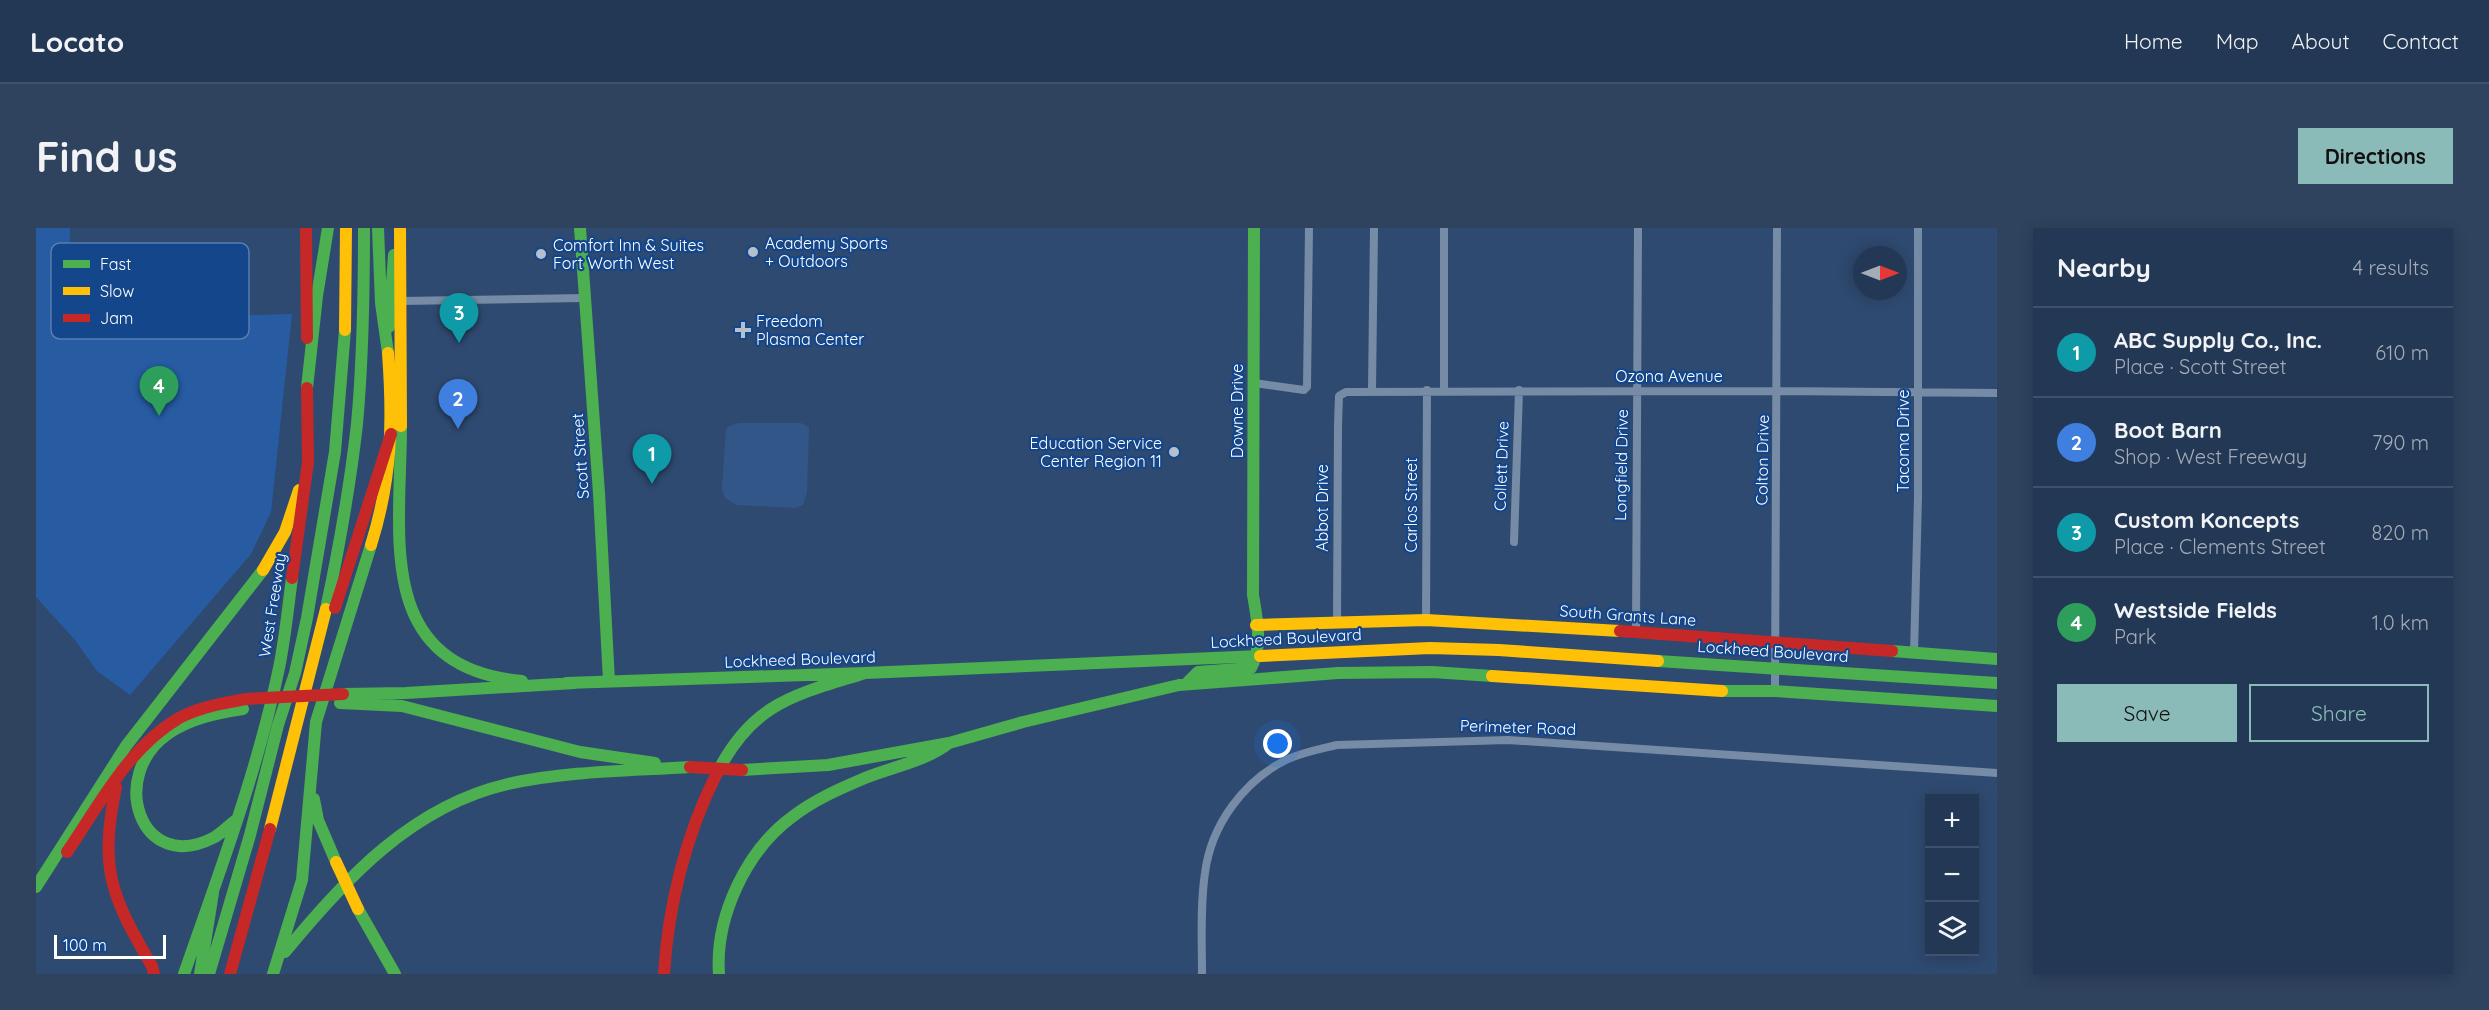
<!DOCTYPE html>
<html lang="en">
<head>
<meta charset="utf-8">
<style>
  body { margin:0; font-family:Quicksand,sans-serif; background:#2f435e; color:#f1f3f6 }
  .controls { position:absolute; right:18px; bottom:18px; display:grid; overflow:hidden; border-radius:0px; box-shadow:0 3px 15px #0003 }
  .controls button { width:54px; height:54px; display:grid; place-items:center; padding:0; border:0; border-bottom:2px solid #40526b; background:#233854; color:#f1f3f6; font:30px sans-serif }
  .compass { position:absolute; left:1817px; top:18px; width:54px; height:54px; border-radius:50%; background:#233854; box-shadow:0 3px 15px #0003; rotate:90deg }
  .scale { position:absolute; left:18px; bottom:15px; width:112px; box-sizing:border-box; padding-left:6px; border:3px solid #fff; border-top:0; font-size:16px; line-height:21px; white-space:nowrap; color:#fff; -webkit-text-stroke:4px #14468b; paint-order:stroke }
  .you { position:absolute; left:1242px; top:516px; width:21px; height:21px; margin:-15px; border:4px solid #fff; border-radius:50%; background:#1a73e8; box-shadow:0 0 0 9px #1a73e833 }
  .badge { display:grid; place-items:center; width:39px; height:39px; border-radius:50%; background:#8bbbb9; color:#fff; font-size:20px; font-weight:700 }
  .pin { position:absolute; translate:-50% -50px; filter:drop-shadow(0 2px 3px #0008) }
  .pin::after { content:''; position:absolute; top:32px; width:21px; height:18px; background:inherit; clip-path:polygon(0 0,100% 0,50% 100%) }
  .list { margin:0; padding:0; list-style:none }
  h2 { display:flex; justify-content:space-between; align-items:center; height:78px; margin:0; padding:0 24px; font-size:26px }
  h2 small { font-size:20px; font-weight:400; color:#a3acb8 }
  .list li { display:grid; grid-template-columns:39px 1fr auto; gap:18px; align-items:center; box-sizing:border-box; height:90px; padding:0 24px; border-top:2px solid #40526b }
  .list b { display:block; font-size:22px; white-space:nowrap }
  .list p { margin:0; font-size:20px; white-space:nowrap; color:#a3acb8 }
  .list em { font-size:20px; font-style:normal; color:#a3acb8 }
  .actions { display:flex; gap:12px; padding:18px 24px }
  .actions a { flex:1; padding:14px 0; border:2px solid #8bbbb9; border-radius:0px; text-align:center; font-size:21px; color:#8bbbb9 }
  .actions .main { background:#8bbbb9; color:#111 }
  .icon { flex:none; width:33px; height:33px; fill:none; stroke:currentColor; stroke-width:2; stroke-linecap:round; stroke-linejoin:round }
  .map { position:relative; flex:none; width:1961px; height:746px; overflow:hidden; border-radius:0px }
  header { display:flex; align-items:center; gap:36px; box-sizing:border-box; height:84px; padding:0 30px; background:#233854; border-bottom:2px solid #40526b }
  header strong { font-size:28px }
  nav { display:flex; gap:33px; margin-inline-start:auto; font-size:21px }
  .intro { display:flex; align-items:center; justify-content:space-between; box-sizing:border-box; height:144px; padding:0 36px }
  h1 { margin:0; font-size:42px }
  .button { padding:15px 27px; border-radius:0px; background:#8bbbb9; color:#111; font-size:21px; font-weight:700 }
  main { display:flex; gap:36px; padding:0 36px }
  aside { flex:1; background:#233854; border-radius:0px; box-shadow:0 3px 15px #0003 }
  .map>svg:first-child { display:block }
</style>
</head>
<body>
<header>
<strong>Locato</strong>
<nav><a>Home</a><a>Map</a><a>About</a><a>Contact</a></nav>
</header>
<div class="intro"><h1>Find us</h1><a class="button">Directions</a></div>
<main>
<div class="map">
<svg width="1961" height="746" viewBox="0 0 1961 746">
  <rect width="100%" height="100%" fill="#2f4a70"/>
  <path fill="#275ca2" d="M0 0H34L33 92 256 86 235 284 215 326 94 467 61 443 39 412 0 369Z"/>
  <path fill="#325688" d="M703 195H765L773 199 771 265 767 277 759 280 700 277 689 270 686 261 690 201 693 198Z"/>
  <g fill="none" stroke-linecap="round" stroke-linejoin="round">
    <path stroke="#768ba5" stroke-width="8" d="M1408 0V163
      M365 73 549 70
      M1218 155 1268 162 1271 159 1273 0
      M1336 162 1338 0
      M1478 314 1483 162
      M1390 392 1391 162
      M1301 394 1302 196 1303 168 1310 164 1741 163 1961 165
      M1600 403 1602 0
      M1878 426 1882 269V0
      M1739 463 1741 0
      M1166 746C1166 713 1164 678 1169 645 1175 597 1208 552 1252 531 1268 524 1284 521 1301 517L1472 512 1961 545"/>
    <path stroke="#4caf50" stroke-width="12" d="M342 0 345 75 352 125
      M544 0 563 265 573 453
      M353 99 358 27
      M271 160 281 68 292 0
      M365 198C365 307 337 439 486 453
      M290 381C303 320 314 258 321 196 327 131 328 65 328 0
      M1856 423 1961 431
      M1622 433 1961 455
      M530 455 829 445 1224 428
      M1150 456 1162 444 1215 440C1227 419 1221 390 1217 367L1218 0
      M1686 463H1739L1961 478
      M307 466 370 465 539 455
      M304 475 366 478 544 524 619 535
      M706 542 792 537 913 515 987 494 1143 457 1302 445 1396 444 1456 448
      M681 545C717 474 759 467 829 445
      M278 571 282 592 300 634
      M199 593C192 598 185 606 177 610 104 647 71 547 133 505 155 490 181 485 207 481
      M0 659 90 518 227 342
      M322 681 359 746
      M249 724C309 651 376 578 472 556 531 543 593 543 654 539
      M148 746C183 645 221 545 243 440 249 411 252 380 256 350
      M164 746 177 665
      M173 746 214 607 242 497 259 445 271 390 299 224 309 102
      M237 746 266 652 280 494 335 317
      M683 746C679 689 710 623 756 589 778 572 803 561 829 550 856 539 890 533 913 515"/>
    <path stroke="#ffc107" stroke-width="12" d="M364 0 365 198
      M309 102 310 0
      M335 317C356 250 357 194 352 125
      M227 342 249 304 263 262
      M1220 397 1390 392 1584 403
      M1224 428 1394 420 1463 422 1622 433
      M1456 448 1686 463
      M234 601 290 381"/>
    <path stroke="#c62828" stroke-width="12" d="M270 0 271 110
      M256 350 272 234 271 160
      M299 380 355 206
      M1584 403 1856 423
      M80 559C63 641 75 668 116 738L118 746
      M31 624C64 576 92 520 143 490 164 479 187 475 210 471
      M194 746 234 601
      M628 746C632 678 650 606 681 545"/>
    <path stroke="#ffc107" stroke-width="12" d="M300 634 322 681"/>
    <path stroke="#c62828" stroke-width="12" d="M210 471 307 466
      M654 539 706 542"/>
  </g>
  <g fill="#b6c0cd" stroke="#14468b" stroke-width="2">
    <circle cx="717" cy="24" r="6"/>
    <circle cx="505" cy="26" r="6"/>
    <path d="M704 93h6v6h6v6h-6v6h-6v-6h-6v-6h6z"/>
    <circle cx="1138" cy="224" r="6"/>
  </g>
  <g text-anchor="middle" stroke-width="4.5" stroke-linejoin="round" paint-order="stroke">
    <g font-size="16" fill="#fff" stroke="#14468b" text-anchor="start">
      <text x="729" y="21">Academy Sports<tspan x="729" dy="18">+ Outdoors</tspan></text>
      <text x="517" y="23">Comfort Inn &amp; Suites<tspan x="517" dy="18">Fort Worth West</tspan></text>
      <text x="720" y="99">Freedom<tspan x="720" dy="18">Plasma Center</tspan></text>
      <text x="1126" y="221" text-anchor="end">Education Service<tspan x="1126" dy="18">Center Region 11</tspan></text>
    </g>
    <g font-size="16" fill="#fff" stroke="#14468b">
      <text x="1633" y="154">Ozona Avenue</text>
      <text transform="translate(1201 183) rotate(-90)" y="6">Downe Drive</text>
      <text transform="translate(1867 213) rotate(-90)" y="6">Tacoma Drive</text>
      <text transform="translate(544 228) rotate(-94)" y="6">Scott Street</text>
      <text transform="translate(1726 232) rotate(-89)" y="6">Colton Drive</text>
      <text transform="translate(1585 237) rotate(-89)" y="6">Longfield Drive</text>
      <text transform="translate(1465 238) rotate(-88)" y="6">Collett Drive</text>
      <text transform="translate(1375 277) rotate(-90)" y="6">Carlos Street</text>
      <text transform="translate(1286 280) rotate(-90)" y="6">Abbot Drive</text>
      <text transform="translate(236 377) rotate(-81)" y="6">West Freeway</text>
      <text transform="translate(1592 387) rotate(4)" y="6">South Grants Lane</text>
      <text transform="translate(1250 410) rotate(-3)" y="6">Lockheed Boulevard</text>
      <text transform="translate(1737 423) rotate(4)" y="6">Lockheed Boulevard</text>
      <text transform="translate(764 431) rotate(-2)" y="6">Lockheed Boulevard</text>
      <text transform="translate(1482 499) rotate(2)" y="6">Perimeter Road</text>
    </g>
  </g>
  <rect x="15" y="15" width="198" height="96" rx="9" fill="#14468b" stroke="#5a7eae" stroke-width="1.5"/>
  <rect x="27" y="32" width="27" height="8" fill="#4caf50"/>
  <rect x="27" y="59" width="27" height="8" fill="#ffc107"/>
  <rect x="27" y="86" width="27" height="8" fill="#c62828"/>
  <g font-size="16" fill="#fff">
    <text x="64" y="42">Fast</text>
    <text x="64" y="69">Slow</text>
    <text x="64" y="96">Jam</text>
  </g>
</svg>
<div class="controls">
<button>+</button>
<button>−</button>
<button><svg class="icon" aria-label="layers" viewBox="0 0 24 24"><path d="M12 4l9 5-9 5-9-5zM3 14l9 5 9-5"/></svg></button>
</div>
<svg class="compass" viewBox="-18 -18 36 36"><path d="M0-13l5 13h-10z" fill="#e53935"/><path d="M0 13l5-13h-10z" fill="#a3acb8"/></svg>
<div class="scale">100 m</div>
<div class="you"></div>
<div class="pin badge" style="left:616px;top:256px;background:#0f9aa8">1</div>
<div class="pin badge" style="left:422px;top:201px;background:#3f7fe0">2</div>
<div class="pin badge" style="left:423px;top:115px;background:#0f9aa8">3</div>
<div class="pin badge" style="left:123px;top:188px;background:#2e9e5b">4</div>
</div>
<aside>
<h2>Nearby<small>4 results</small></h2>
<ul class="list">
<li><span class="badge" style="background:#0f9aa8">1</span><div><b>ABC Supply Co., Inc.</b><p>Place · Scott Street</p></div><em>610 m</em></li>
<li><span class="badge" style="background:#3f7fe0">2</span><div><b>Boot Barn</b><p>Shop · West Freeway</p></div><em>790 m</em></li>
<li><span class="badge" style="background:#0f9aa8">3</span><div><b>Custom Koncepts</b><p>Place · Clements Street</p></div><em>820 m</em></li>
<li><span class="badge" style="background:#2e9e5b">4</span><div><b>Westside Fields</b><p>Park</p></div><em>1.0 km</em></li>
</ul>
<div class="actions"><a class="main">Save</a><a>Share</a></div>
</aside>
</main>
</body>
</html>
